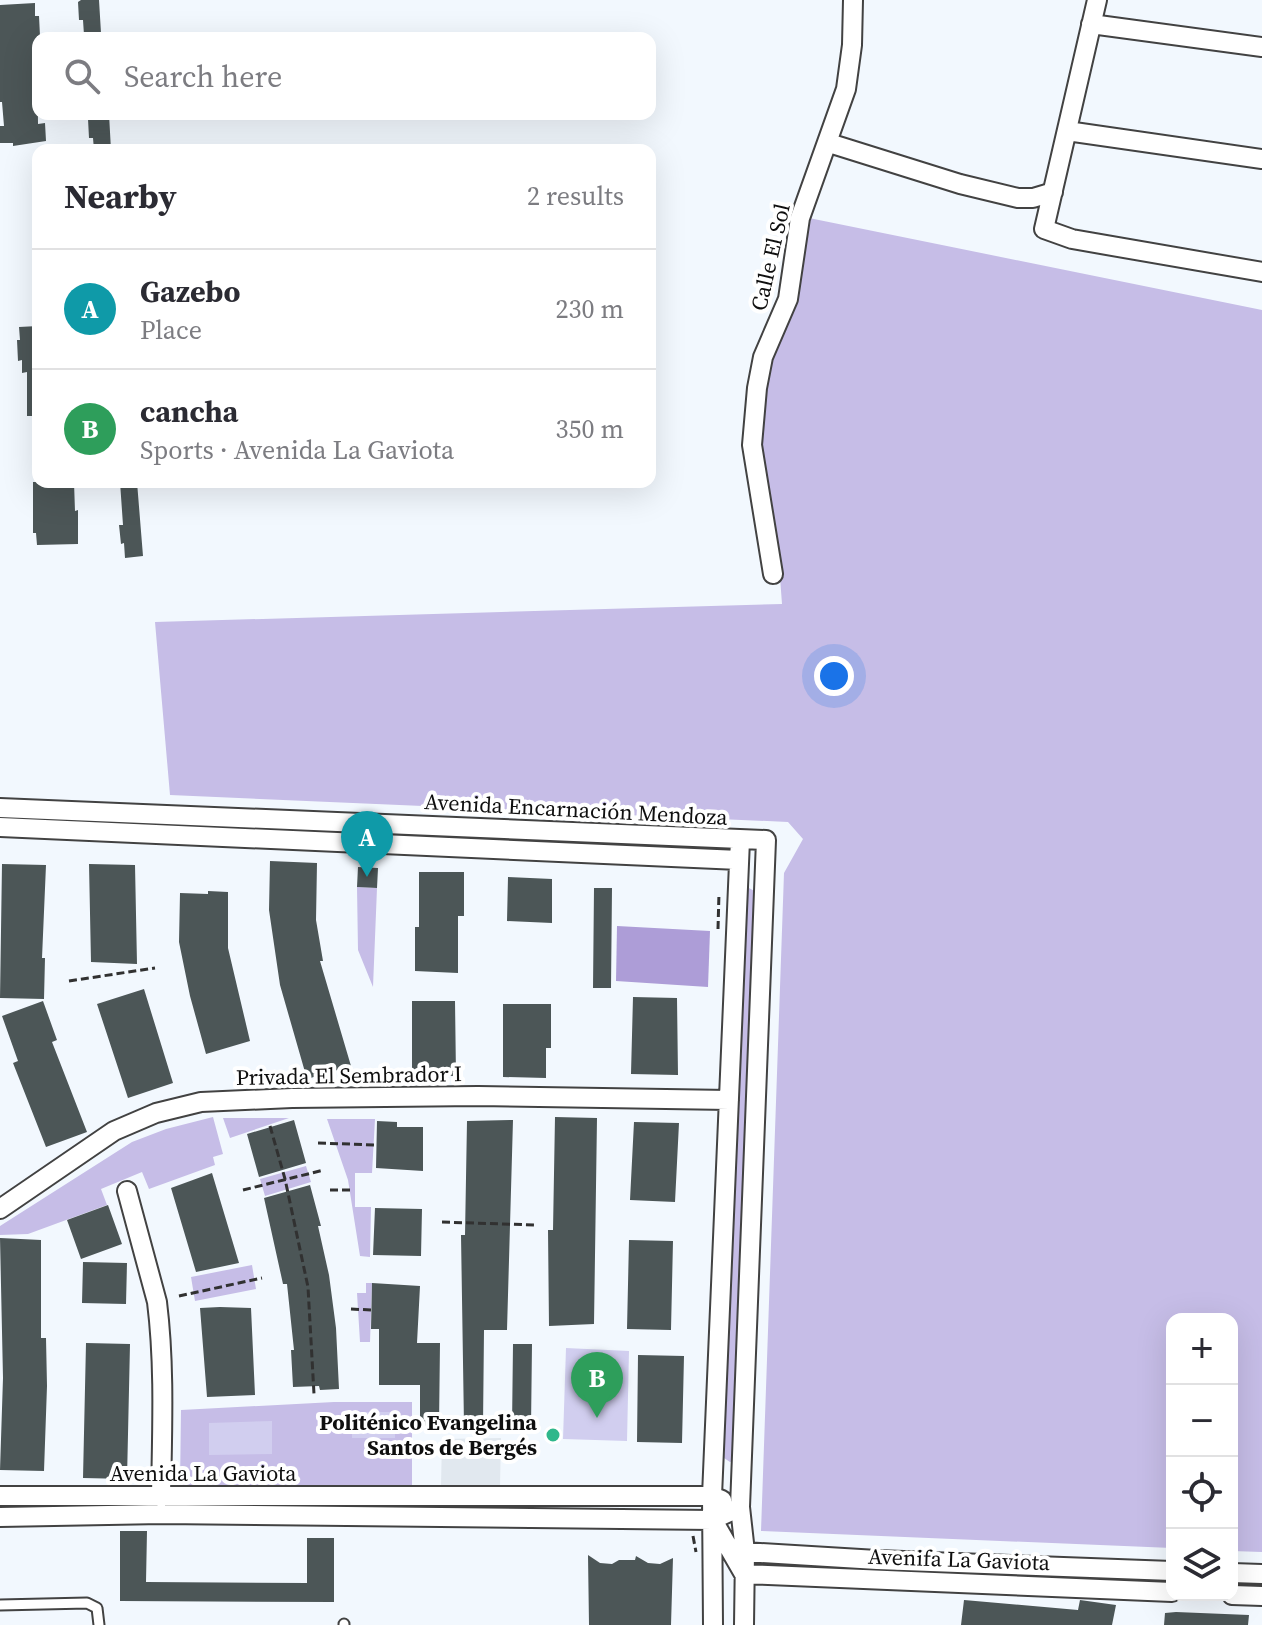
<!DOCTYPE html>
<html lang="en">
<head>
<meta charset="utf-8">
<style>
  body { margin:0; font-family:"Source Serif 4",serif; background:#f7f7f7; color:#2b2b33 }
  .controls { position:absolute; right:24px; bottom:24px; display:grid; overflow:hidden; border-radius:16px; box-shadow:0 8px 32px #0002 }
  .controls button { width:72px; height:72px; display:grid; place-items:center; padding:0; border:0; border-bottom:2px solid #e1e1e2; background:#fff; color:#2b2b33; font:40px sans-serif }
  .you { position:absolute; left:834px; top:676px; width:28px; height:28px; margin:-20px; border:6px solid #fff; border-radius:50%; background:#1a73e8; box-shadow:0 0 0 12px #1a73e833 }
  .badge { display:grid; place-items:center; width:52px; height:52px; border-radius:50%; background:#d93025; color:#fff; font-size:26px; font-weight:700 }
  .pin { position:absolute; translate:-50% -66px; filter:drop-shadow(0 2px 4px #0008) }
  .pin::after { content:''; position:absolute; top:42px; width:28px; height:24px; background:inherit; clip-path:polygon(0 0,100% 0,50% 100%) }
  .list { margin:0; padding:0; list-style:none }
  h2 { display:flex; justify-content:space-between; align-items:center; height:104px; margin:0; padding:0 32px; font-size:34px }
  h2 small { font-size:26px; font-weight:400; color:#7c7c81 }
  .list li { display:grid; grid-template-columns:52px 1fr auto; gap:24px; align-items:center; box-sizing:border-box; height:120px; padding:0 32px; border-top:2px solid #e1e1e2 }
  .list b { display:block; font-size:30px; white-space:nowrap }
  .list p { margin:0; font-size:26px; white-space:nowrap; color:#7c7c81 }
  .list em { font-size:26px; font-style:normal; color:#7c7c81 }
  .icon { flex:none; width:44px; height:44px; fill:none; stroke:currentColor; stroke-width:2; stroke-linecap:round; stroke-linejoin:round }
  .map { position:relative; flex:none; width:1262px; height:1625px; overflow:hidden }
  .search { position:absolute; background:#fff; box-shadow:0 8px 32px #0002; left:32px; top:32px; width:624px; height:88px; display:flex; align-items:center; gap:20px; box-sizing:border-box; padding:0 28px; border-radius:16px; color:#7c7c81; font-size:30px }
  .panel { position:absolute; background:#fff; box-shadow:0 8px 32px #0002; left:32px; top:144px; width:624px; height:344px; border-radius:16px }
  .map>svg:first-child { display:block }
</style>
</head>
<body>
<div class="map">
<svg width="1262" height="1625" viewBox="0 0 1262 1625">
  <rect width="100%" height="100%" fill="#f2f8fe"/>
  <path fill="#c6bde7" d="M809 218 1262 310V1552L1232 1551V1319H1172V1548L761 1531 784 873 803 839 788 822 170 795 155 622 782 604 777 537 764 466 760 417 766 365Z
    M357 887 377 888 373 987 358 950Z
    M749 888 756 892 733 1461 730 1462 724 1458 744 893Z
    M213 1117 223 1154 213 1157 215 1165 149 1189 142 1172 101 1189 107 1205 28 1234 0 1235V1226L132 1142 166 1129Z
    M223 1118H289L230 1138Z
    M327 1119H375L372 1173H355V1207H371L370 1257 360 1256 348 1180Z
    M306 1166 311 1182 265 1196 260 1179Z
    M252 1265 256 1289 195 1301 191 1277Z
    M366 1283H372L370 1342H360L357 1293H366Z
    M334 1402H412V1486L180 1485 181 1410Z"/>
  <path fill="#ad9dd7" d="M617 926 710 931 708 987 616 981Z"/>
  <path fill="#d1ceef" d="M566 1348 629 1351 627 1441 563 1439Z
    M352 1412H395V1438H352Z
    M272 1421V1454L209 1455V1423Z"/>
  <path fill="#e1e8ef" d="M501 1438 500 1486H441L442 1439Z"/>
  <path fill="#4c5657" d="M81 0H99L101 33 84 35 83 20H79L78 2Z
    M35 3V16H39L40 36H37L38 124 45 123 46 141 13 146V143H0V126H4L2 102H0V5Z
    M91 114H109L111 150H94L93 138H89L88 119H92Z
    M38 326V416H27V372L22 373V360L18 361 17 340H20L19 327Z
    M33 482H74L75 511 78 510V544L37 545 36 533H33Z
    M120 482H137L143 556 125 558 124 543 121 544 119 525H123Z
    M270 861 317 863 316 920 323 961H320L351 1066 307 1079 280 985 269 910Z
    M2 864 46 865 42 958H45L44 999 0 998Z
    M89 864 135 865 137 964 91 962Z
    M358 867 378 868 377 888 357 887Z
    M419 872H464V916H458V973L415 971V927H419Z
    M508 877 552 879V923L507 921Z
    M594 888H612L611 988H593Z
    M208 891 228 892V948L250 1041 206 1054 190 996 179 942 180 893 208 894Z
    M144 989 173 1083 128 1098 97 1004Z
    M633 997 677 998 678 1075 631 1074Z
    M43 1001 57 1040 52 1042 87 1132 46 1147 13 1063 18 1061 2 1016Z
    M412 1001H455L456 1076H412Z
    M503 1004H551V1048H546V1078L503 1077Z
    M555 1117 597 1118 594 1324 549 1326 548 1230H553Z
    M294 1120 306 1163 259 1177 247 1134Z
    M513 1120 507 1330H484L483 1425H464L461 1235H465L467 1121Z
    M377 1121 397 1122V1127H423V1171L376 1168Z
    M634 1122 679 1123 675 1202 630 1200Z
    M212 1173 239 1263 196 1272 171 1188Z
    M310 1185 321 1226H318L329 1275 336 1328 339 1389 320 1390 319 1386 293 1387 291 1350H294L287 1284H283L264 1198Z
    M108 1205 122 1244 81 1259 67 1220Z
    M375 1208 422 1209 421 1256 373 1255Z
    M0 1238 41 1240V1338H46L47 1386 44 1471 0 1470 3 1378Z
    M629 1240 673 1241 671 1330 627 1329Z
    M83 1262 127 1263 126 1304 82 1303Z
    M372 1283 420 1286 417 1343H440L439 1426H420V1385H379V1329H371Z
    M220 1307 251 1308 255 1395 207 1397 200 1308Z
    M86 1343 130 1344 127 1479 83 1478Z
    M513 1344H532L531 1427H512Z
    M638 1355 684 1356 682 1443 637 1442Z
    M120 1531H147L146 1582 307 1583V1538H334V1602L120 1601Z
    M588 1555 600 1563 612 1564 619 1560H635L636 1556 648 1563 660 1564 673 1558 671 1625H589Z
    M964 1600 1078 1610 1080 1600 1116 1605 1112 1625H961Z
    M1176 1612 1249 1615 1248 1625H1164L1165 1613Z"/>
  <g fill="none" stroke-linecap="round" stroke-linejoin="round">
    <g stroke="#424242" stroke-width="13">
      <path id="service" d="M0 1605 87 1603 97 1608 99 1625
        M344 1624V1625"/>
    </g>
    <g stroke="#424242" stroke-width="22">
      <path id="minor" d="M1097 0 1044 229 1072 239 1262 272
        M1091 24 1262 47
        M1067 131 1262 159
        M829 143 960 184 1018 198H1033L1053 192
        M773 574 752 445 757 388 763 357 788 299 800 218 846 89 852 45 853 0
        M0 808 766 840 740 1507 745 1552 744 1625
        M0 827 739 860
        M127 1191 157 1302C165 1366 162 1432 161 1497
        M0 1209 114 1131 156 1113 201 1102 292 1098 478 1096 729 1100
        M0 1496H712L722 1500
        M0 1517 162 1514 712 1520 740 1507
        M714 1522 744 1574 1172 1592
        M745 1552 877 1560 1172 1571
        M1232 1573 1262 1574
        M1232 1595 1262 1596
        M713 1625 712 1496 740 840"/>
    </g>
    <path stroke="#313131" stroke-width="3" stroke-dasharray="8 4" stroke-linecap="butt" d="M718 929 719 893
      M69 981 155 968
      M270 1126 285 1179 308 1287 314 1394
      M318 1143 377 1145
      M243 1190 324 1170
      M330 1190H354
      M442 1222 534 1225
      M179 1296 262 1278
      M351 1309 372 1310
      M693 1536 696 1552"/>
    <use href="#service" stroke="#fff" stroke-width="9"/>
    <use href="#minor" stroke="#fff" stroke-width="18"/>
  </g>
  <circle fill="#2fb78b" stroke="#fff" stroke-width="3" cx="553" cy="1435" r="8"/>
  <g text-anchor="middle" stroke-width="8" stroke-linejoin="round" paint-order="stroke">
    <g font-size="22" fill="#0f0f0f" stroke="#fff">
      <text transform="translate(770 257) rotate(-77)" y="8">Calle El Sol</text>
      <text transform="translate(576 809) rotate(3)" y="8">Avenida Encarnación Mendoza</text>
      <text transform="translate(349 1075) rotate(-1)" y="8">Privada El Sembrador I</text>
      <text x="203" y="1481">Avenida La Gaviota</text>
      <text transform="translate(959 1559) rotate(2)" y="8">Avenifa La Gaviota</text>
    </g>
    <g font-size="22" font-weight="bold" fill="#0f0f0f" stroke="#fff" text-anchor="end">
      <text x="537" y="1430">Politénico Evangelina<tspan x="537" dy="25">Santos de Bergés</tspan></text>
    </g>
  </g>
</svg>
<div class="controls">
<button>+</button>
<button>−</button>
<button><svg class="icon" aria-label="locate" viewBox="0 0 24 24"><circle cx="12" cy="12" r="6"/><path d="M12 2v4M12 18v4M2 12h4M18 12h4"/></svg></button>
<button><svg class="icon" aria-label="layers" viewBox="0 0 24 24"><path d="M12 4l9 5-9 5-9-5zM3 14l9 5 9-5"/></svg></button>
</div>
<div class="you"></div>
<div class="pin badge" style="left:367px;top:877px;background:#0f9aa8">A</div>
<div class="pin badge" style="left:597px;top:1418px;background:#2e9e5b">B</div>
<div class="search"><svg class="icon" aria-label="search" viewBox="0 0 24 24"><circle cx="10" cy="10" r="6"/><path d="M15 15l6 6"/></svg>Search here</div>
<section class="panel">
<h2>Nearby<small>2 results</small></h2>
<ul class="list">
<li><span class="badge" style="background:#0f9aa8">A</span><div><b>Gazebo</b><p>Place</p></div><em>230 m</em></li>
<li><span class="badge" style="background:#2e9e5b">B</span><div><b>cancha</b><p>Sports · Avenida La Gaviota</p></div><em>350 m</em></li>
</ul>
</section>
</div>
</body>
</html>
